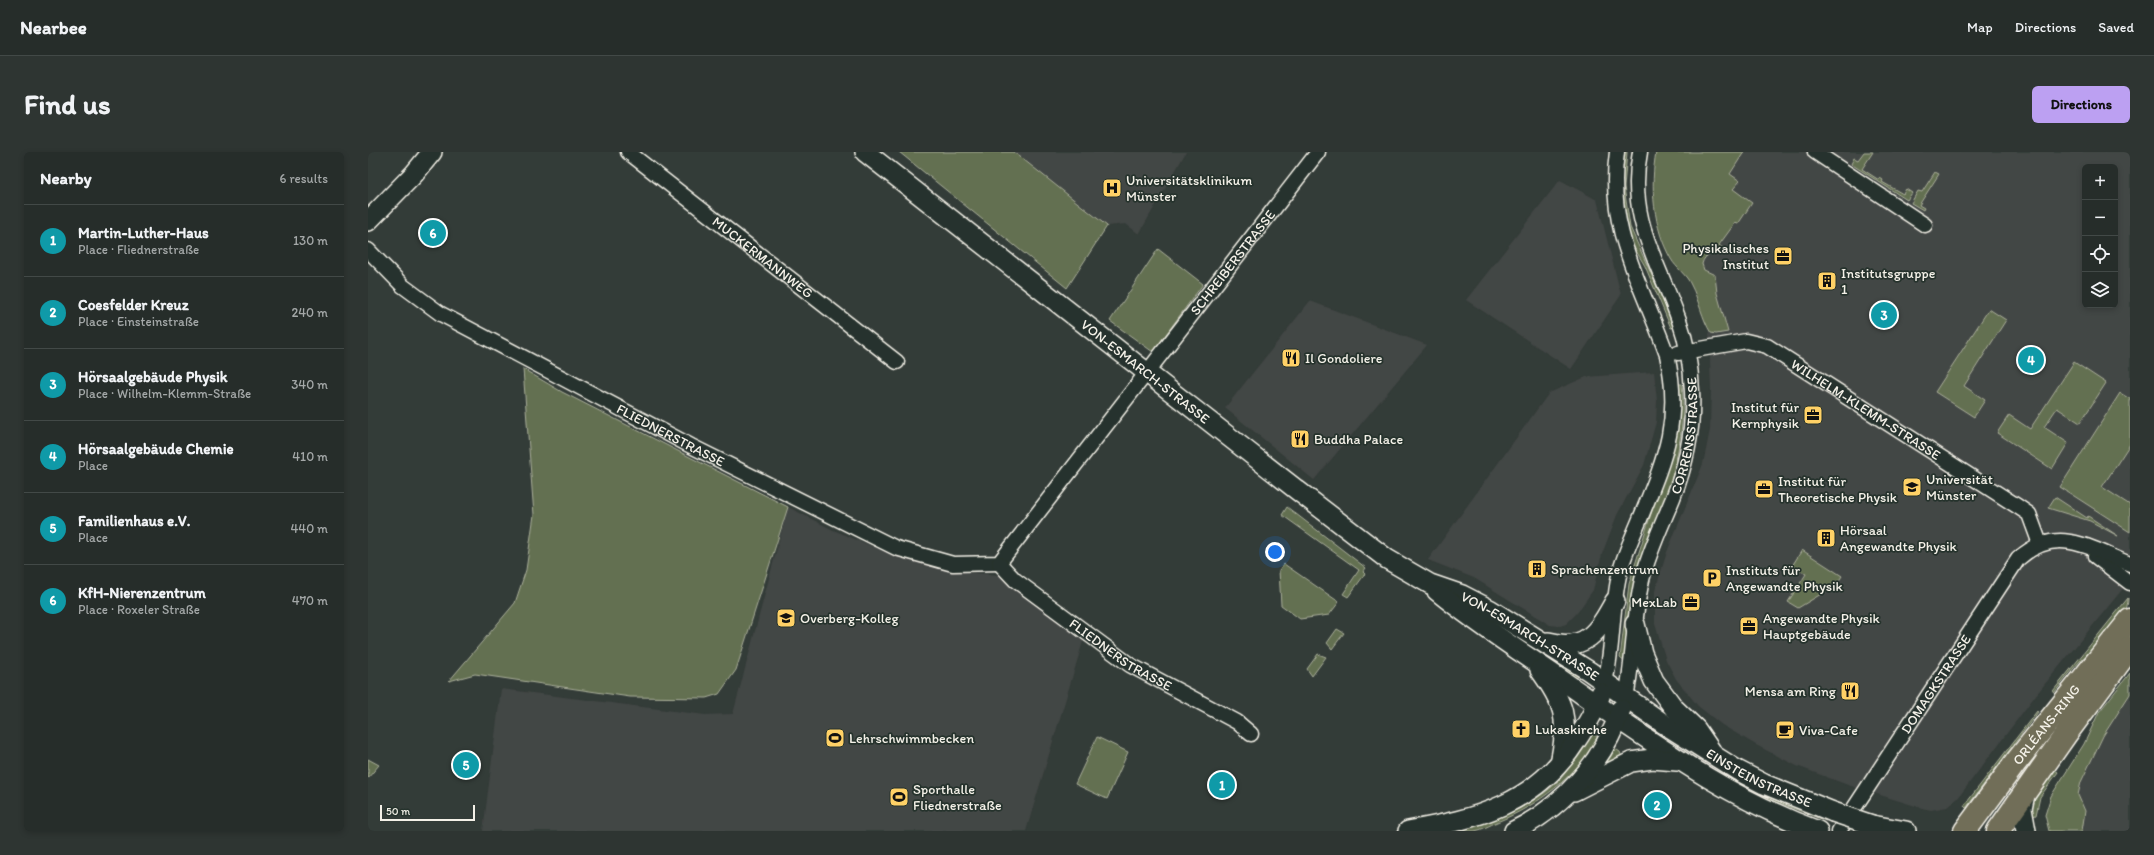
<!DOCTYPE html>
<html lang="en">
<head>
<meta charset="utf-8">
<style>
  body { margin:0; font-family:Itim,sans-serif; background:#2e3532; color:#f1f3f6 }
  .controls { position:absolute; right:12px; top:12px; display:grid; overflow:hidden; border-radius:6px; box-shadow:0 2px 6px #0003 }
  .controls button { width:36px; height:36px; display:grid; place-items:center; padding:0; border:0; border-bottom:1px solid #424947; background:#262d2a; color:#f1f3f6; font:20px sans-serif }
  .scale { position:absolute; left:12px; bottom:10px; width:95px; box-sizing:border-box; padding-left:4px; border:2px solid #f4f1e8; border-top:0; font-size:11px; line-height:14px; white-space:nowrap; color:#f4f1e8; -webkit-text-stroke:3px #26332d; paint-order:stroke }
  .you { position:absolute; left:907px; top:400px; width:14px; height:14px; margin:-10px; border:3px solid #fff; border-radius:50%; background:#1a73e8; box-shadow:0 0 0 6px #1a73e833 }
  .badge { display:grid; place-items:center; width:26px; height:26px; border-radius:50%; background:#bca0f2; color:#fff; font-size:13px; font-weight:700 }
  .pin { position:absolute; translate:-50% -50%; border:2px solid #fff; box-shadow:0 1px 4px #0006 }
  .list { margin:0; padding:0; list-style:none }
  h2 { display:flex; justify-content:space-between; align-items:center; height:52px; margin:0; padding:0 16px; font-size:17px }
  h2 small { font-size:13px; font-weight:400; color:#a4a8a8 }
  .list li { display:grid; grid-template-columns:26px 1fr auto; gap:12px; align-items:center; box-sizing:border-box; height:72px; padding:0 16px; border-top:1px solid #424947 }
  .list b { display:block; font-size:15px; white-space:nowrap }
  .list p { margin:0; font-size:13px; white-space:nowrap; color:#a4a8a8 }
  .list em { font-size:13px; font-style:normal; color:#a4a8a8 }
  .icon { flex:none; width:22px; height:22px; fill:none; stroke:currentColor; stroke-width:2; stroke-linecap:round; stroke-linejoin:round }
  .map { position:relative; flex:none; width:1762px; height:679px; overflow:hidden; border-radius:6px }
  header { display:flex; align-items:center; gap:24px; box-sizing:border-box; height:56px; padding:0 20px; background:#262d2a; border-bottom:1px solid #424947 }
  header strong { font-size:19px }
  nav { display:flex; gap:22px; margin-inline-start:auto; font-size:14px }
  .intro { display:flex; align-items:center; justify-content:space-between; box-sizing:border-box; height:96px; padding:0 24px }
  h1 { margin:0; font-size:28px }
  .button { padding:10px 18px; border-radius:6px; background:#bca0f2; color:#111; font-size:14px; font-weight:700 }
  main { display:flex; gap:24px; padding:0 24px }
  aside { flex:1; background:#262d2a; border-radius:6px; box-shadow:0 2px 6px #0003 }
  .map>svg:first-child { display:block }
</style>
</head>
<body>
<header>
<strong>Nearbee</strong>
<nav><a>Map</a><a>Directions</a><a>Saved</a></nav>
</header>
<div class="intro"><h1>Find us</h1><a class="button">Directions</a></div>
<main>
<aside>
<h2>Nearby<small>6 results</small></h2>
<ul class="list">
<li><span class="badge" style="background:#0f9aa8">1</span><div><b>Martin-Luther-Haus</b><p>Place · Fliednerstraße</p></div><em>130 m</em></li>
<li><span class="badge" style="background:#0f9aa8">2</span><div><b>Coesfelder Kreuz</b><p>Place · Einsteinstraße</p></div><em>240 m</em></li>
<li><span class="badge" style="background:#0f9aa8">3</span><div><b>Hörsaalgebäude Physik</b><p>Place · Wilhelm-Klemm-Straße</p></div><em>340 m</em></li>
<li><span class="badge" style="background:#0f9aa8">4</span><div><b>Hörsaalgebäude Chemie</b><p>Place</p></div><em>410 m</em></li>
<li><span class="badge" style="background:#0f9aa8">5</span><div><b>Familienhaus e.V.</b><p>Place</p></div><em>440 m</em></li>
<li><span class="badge" style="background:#0f9aa8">6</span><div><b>KfH-Nierenzentrum</b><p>Place · Roxeler Straße</p></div><em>470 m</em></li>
</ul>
</aside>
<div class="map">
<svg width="1762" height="679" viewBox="0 0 1762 679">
  <rect width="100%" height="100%" fill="#333c38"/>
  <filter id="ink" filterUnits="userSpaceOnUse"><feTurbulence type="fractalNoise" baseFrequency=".025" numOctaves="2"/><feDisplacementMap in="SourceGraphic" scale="8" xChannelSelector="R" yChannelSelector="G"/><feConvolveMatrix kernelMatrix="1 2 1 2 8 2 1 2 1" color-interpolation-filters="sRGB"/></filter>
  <g filter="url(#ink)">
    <path fill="#434645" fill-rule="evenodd" d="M646 0H818L771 82 758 72 739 74Z
      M1288 0H1762V428L1667 544 1590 646 1579 655 1563 658 1554 656 1480 633 1429 614 1388 593 1354 573 1330 554 1308 527 1298 508 1287 472V439L1299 400 1335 312 1342 278 1343 238 1341 178 1323 132 1302 106 1289 67 1285 34ZM1717 15H1747V153H1717Z
      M1192 28 1229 48 1253 143 1203 217 1098 148Z
      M942 149 1059 193 946 328 857 256Z
      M1286 220 1289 249 1288 270 1276 313 1249 363 1234 402 1225 438 1209 461 1198 472 1192 474 1182 473 1106 426 1060 408 1181 241 1218 225Z
      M420 355 465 378 516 399 585 419 630 423 716 486 658 679H115L133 537 337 563 365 562Z
      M1762 521V679H1681L1677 663 1683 644 1716 592 1731 560Z"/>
    <path fill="#637051" stroke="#acb09c" d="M531 0H646L739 74 699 136Z
      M1255 0H1259L1256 35 1262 75 1307 175 1303 176 1277 114 1261 87 1256 71 1253 20Z
      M1288 0H1376L1362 22 1372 29 1365 37 1384 51 1370 72 1367 71 1351 93 1356 97 1353 100C1344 102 1337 101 1334 112L1336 118 1347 123 1349 141 1360 180 1348 182 1343 181C1334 167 1331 148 1323 133 1319 123 1308 116 1303 107 1285 76 1282 34 1288 0Z
      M1496 0H1505L1494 17 1511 28 1512 26 1515 28 1514 30 1535 42 1538 37 1544 41 1539 48 1483 12 1486 6 1490 8Z
      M1567 20 1571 22 1551 53 1556 56 1555 58 1543 51 1550 39 1554 40Z
      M790 97 835 132 785 200 742 169Z
      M1621 157 1638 168 1596 234 1617 248 1606 265 1567 240Z
      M1706 210 1738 231 1712 271 1689 256 1676 275 1700 291 1684 317 1629 281 1641 263 1662 277Z
      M155 217 194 240 420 355 368 518 351 542 338 546 262 545 107 522 81 529 147 451 158 418 166 363Z
      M1310 232H1314C1319 278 1304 324 1293 369 1282 416 1270 463 1258 511L1252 506 1261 432 1308 282 1311 259Z
      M1752 241 1762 247V292L1734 335 1762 353V380L1692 335Z
      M1687 345 1719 366 1720 364 1750 384 1722 369 1680 356Z
      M919 355 998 416 995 420 997 422 980 445 975 442 991 418 914 363Z
      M1434 398 1474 424 1468 433 1430 456 1420 450 1438 422 1424 414Z
      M916 412 971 450 961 463 932 467 913 453 911 418Z
      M1760 446C1761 468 1728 493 1714 507 1704 517 1696 529 1686 541L1685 539Z
      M1125 470 1210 519 1209 527Z
      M969 477 976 481 964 497 959 491Z
      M950 502 958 505 944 524 939 517Z
      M1762 521V542L1735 584 1713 630 1710 643 1717 659 1714 679H1681L1677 663 1683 644 1716 592 1731 560Z
      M1669 559 1670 560 1598 656 1596 654Z
      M1222 580 1231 586C1207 625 1171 653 1129 670 1122 673 1114 678 1106 679 1099 679 1092 679 1085 679 1123 668 1166 656 1194 625 1205 611 1213 596 1222 580Z
      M729 585 760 600 739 647 707 632Z
      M1246 596 1252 600 1255 608 1234 615Z
      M0 607 11 613 0 626Z
      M1331 610 1386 640 1460 665 1458 669 1414 652 1378 642Z
      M1687 618 1690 620 1672 645 1668 663 1662 665V652Z"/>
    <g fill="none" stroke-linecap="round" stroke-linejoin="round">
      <g stroke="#f4f1e8" stroke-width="17">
        <g id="street">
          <path id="s1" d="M260 0 529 210"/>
          <path d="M1447 0 1557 73"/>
          <path id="s2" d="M0 98 35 134 73 162 323 294 528 396 585 412 631 411 950 0"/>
          <path id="s3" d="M1310 201 1378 189 1399 194 1649 354 1661 362 1672 392"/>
          <path d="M1727 404 1762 431"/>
          <path id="s4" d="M631 411 647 428 762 513 869 570 883 582"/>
          <path d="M1237 530C1246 494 1243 455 1252 419 1257 401 1265 384 1272 367 1296 308 1314 269 1299 203 1274 132 1238 79 1249 0"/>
          <path id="s5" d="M1258 545C1266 506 1265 466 1274 428 1281 399 1294 373 1305 346 1318 313 1326 275 1324 239 1323 216 1319 190 1311 168 1290 109 1259 66 1272 0"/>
          <path id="s6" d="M1471 679 1650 407C1689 372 1721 396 1762 412"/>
        </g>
      </g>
      <g stroke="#f4f1e8" stroke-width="22">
        <g id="secondary">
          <path id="s7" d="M497 0 929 338 1019 407 1062 432 1094 443 1123 458 1221 519 1296 572 1369 618 1396 632 1465 660"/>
          <path d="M0 69 46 22 64 0"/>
          <path d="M1069 439C1115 477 1166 508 1215 543 1291 595 1362 647 1450 679"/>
          <path d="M1267 472 1274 501 1286 529 1306 556 1328 577 1343 599"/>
          <path d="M1180 490C1218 500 1230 480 1247 449"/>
          <path d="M1172 518C1196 551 1201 566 1193 606"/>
          <path d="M1206 639 1263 610 1284 607 1309 609"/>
          <path d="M1504 673 1538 679"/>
          <path d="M1040 679C1109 667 1168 652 1208 589 1218 574 1228 558 1233 541"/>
          <path d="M1146 679C1195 655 1236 609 1253 557"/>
          <path d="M1658 679 1654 657 1658 637"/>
        </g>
      </g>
      <g stroke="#f4f1e8" stroke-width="25">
        <g id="primary">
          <path id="s8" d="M1597 679 1648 610 1762 468"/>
          <path d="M1630 679 1698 582 1762 496"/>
        </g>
      </g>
      <use href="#street" stroke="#26332d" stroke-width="14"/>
      <use href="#secondary" stroke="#26332d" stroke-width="19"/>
      <use href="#primary" stroke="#716e59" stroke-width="22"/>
      <g stroke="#f4f1e8" stroke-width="22" stroke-linecap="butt">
        <path id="secondary-bridge" d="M1465 660 1504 673"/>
      </g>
      <use href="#secondary-bridge" stroke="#26332d" stroke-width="19"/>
    </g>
  </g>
  <defs>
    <g id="hospital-square" transform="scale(1)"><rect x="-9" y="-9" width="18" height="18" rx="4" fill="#ffd166" stroke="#26332d"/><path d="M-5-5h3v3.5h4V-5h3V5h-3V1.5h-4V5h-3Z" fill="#111"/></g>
    <g id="office-square" transform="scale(1)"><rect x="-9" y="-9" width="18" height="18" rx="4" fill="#ffd166" stroke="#26332d"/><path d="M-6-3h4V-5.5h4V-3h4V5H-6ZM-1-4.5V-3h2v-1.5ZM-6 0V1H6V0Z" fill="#111"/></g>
    <g id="building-square" transform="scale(1)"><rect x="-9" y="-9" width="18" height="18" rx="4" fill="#ffd166" stroke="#26332d"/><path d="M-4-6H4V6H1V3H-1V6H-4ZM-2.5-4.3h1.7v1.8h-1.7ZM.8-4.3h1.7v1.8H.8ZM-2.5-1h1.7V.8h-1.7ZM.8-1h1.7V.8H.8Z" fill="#111"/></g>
    <g id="restaurant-square" transform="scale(1)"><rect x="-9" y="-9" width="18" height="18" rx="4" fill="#ffd166" stroke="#26332d"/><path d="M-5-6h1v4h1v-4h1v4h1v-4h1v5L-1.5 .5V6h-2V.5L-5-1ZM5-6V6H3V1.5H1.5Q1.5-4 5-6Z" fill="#111"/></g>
    <g id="university-square" transform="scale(1)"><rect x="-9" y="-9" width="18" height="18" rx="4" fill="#ffd166" stroke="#26332d"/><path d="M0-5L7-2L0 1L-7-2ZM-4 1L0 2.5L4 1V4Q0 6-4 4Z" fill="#111"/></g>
    <g id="parking-square" transform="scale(1)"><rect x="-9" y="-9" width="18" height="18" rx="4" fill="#ffd166" stroke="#26332d"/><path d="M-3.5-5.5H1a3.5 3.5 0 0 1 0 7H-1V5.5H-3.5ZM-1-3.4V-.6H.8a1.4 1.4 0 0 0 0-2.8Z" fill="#111"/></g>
    <g id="school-square" transform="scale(1)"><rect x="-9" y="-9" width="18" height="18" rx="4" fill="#ffd166" stroke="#26332d"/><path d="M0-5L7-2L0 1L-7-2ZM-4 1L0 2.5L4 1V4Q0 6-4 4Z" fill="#111"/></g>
    <g id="church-square" transform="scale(1)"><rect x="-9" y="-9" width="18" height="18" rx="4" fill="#ffd166" stroke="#26332d"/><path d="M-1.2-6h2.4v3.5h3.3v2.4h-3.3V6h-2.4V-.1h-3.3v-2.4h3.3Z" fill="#111"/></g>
    <g id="cafe-square" transform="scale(1)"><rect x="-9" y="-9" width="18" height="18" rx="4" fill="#ffd166" stroke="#26332d"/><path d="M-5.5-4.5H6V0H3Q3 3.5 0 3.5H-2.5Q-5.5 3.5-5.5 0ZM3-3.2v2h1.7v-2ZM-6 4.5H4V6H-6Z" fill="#111"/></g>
    <g id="stadium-square" transform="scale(1)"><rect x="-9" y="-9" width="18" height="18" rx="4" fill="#ffd166" stroke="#26332d"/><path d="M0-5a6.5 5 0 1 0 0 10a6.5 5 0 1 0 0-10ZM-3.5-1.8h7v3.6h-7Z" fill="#111"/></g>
  </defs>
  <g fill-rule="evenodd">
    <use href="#hospital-square" x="744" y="36"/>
    <use href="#office-square" x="1415" y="104"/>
    <use href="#building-square" x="1459" y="129"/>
    <use href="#restaurant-square" x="923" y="206"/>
    <use href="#office-square" x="1445" y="263"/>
    <use href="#restaurant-square" x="932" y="287"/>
    <use href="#university-square" x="1544" y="335"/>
    <use href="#office-square" x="1396" y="337"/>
    <use href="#building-square" x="1458" y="386"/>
    <use href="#building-square" x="1169" y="417"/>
    <use href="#parking-square" x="1344" y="426"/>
    <use href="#office-square" x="1323" y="450"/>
    <use href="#school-square" x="418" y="466"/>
    <use href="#office-square" x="1381" y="474"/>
    <use href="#restaurant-square" x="1482" y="539"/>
    <use href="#church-square" x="1153" y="577"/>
    <use href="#cafe-square" x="1417" y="578"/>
    <use href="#stadium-square" x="467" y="586"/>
    <use href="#stadium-square" x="531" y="645"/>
  </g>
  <g text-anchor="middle" stroke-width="3.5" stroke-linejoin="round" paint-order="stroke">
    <g font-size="14" fill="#f4f1e8" stroke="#26332d" text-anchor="start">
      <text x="758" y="33">Universitätsklinikum<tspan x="758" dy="16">Münster</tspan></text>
      <text x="1401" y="101" text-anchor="end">Physikalisches<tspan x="1401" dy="16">Institut</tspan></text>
      <text x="1473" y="126">Institutsgruppe<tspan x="1473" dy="16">1</tspan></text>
      <text x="937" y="211">Il Gondoliere</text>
      <text x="1431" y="260" text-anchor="end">Institut für<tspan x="1431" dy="16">Kernphysik</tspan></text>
      <text x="946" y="292">Buddha Palace</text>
      <text x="1558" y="332">Universität<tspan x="1558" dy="16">Münster</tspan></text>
      <text x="1410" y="334">Institut für<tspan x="1410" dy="16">Theoretische Physik</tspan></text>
      <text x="1472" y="383">Hörsaal<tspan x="1472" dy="16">Angewandte Physik</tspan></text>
      <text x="1183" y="422">Sprachenzentrum</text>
      <text x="1358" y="423">Instituts für<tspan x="1358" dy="16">Angewandte Physik</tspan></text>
      <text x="1309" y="455" text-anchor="end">MexLab</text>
      <text x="432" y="471">Overberg-Kolleg</text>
      <text x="1395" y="471">Angewandte Physik<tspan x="1395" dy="16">Hauptgebäude</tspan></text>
      <text x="1468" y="544" text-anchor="end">Mensa am Ring</text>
      <text x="1167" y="582">Lukaskirche</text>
      <text x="1431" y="583">Viva-Cafe</text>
      <text x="481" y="591">Lehrschwimmbecken</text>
      <text x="545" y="642">Sporthalle<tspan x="545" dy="16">Fliednerstraße</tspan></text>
    </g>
    <g font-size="14" fill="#f4f1e8" stroke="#26332d">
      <text dy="5" stroke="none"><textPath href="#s1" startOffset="171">MUCKERMANNWEG</textPath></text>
      <text dy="5" stroke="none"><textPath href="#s2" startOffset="1095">SCHREIBERSTRASSE</textPath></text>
      <text dy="5" stroke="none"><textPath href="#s7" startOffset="356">VON-ESMARCH-STRASSE</textPath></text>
      <text dy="5" stroke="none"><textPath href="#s3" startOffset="208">WILHELM-KLEMM-STRASSE</textPath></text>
      <text dy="5" stroke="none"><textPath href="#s2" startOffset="357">FLIEDNERSTRASSE</textPath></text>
      <text dy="5" stroke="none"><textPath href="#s5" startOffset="270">CORRENSSTRASSE</textPath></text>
      <text dy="5" stroke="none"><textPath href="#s7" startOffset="825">VON-ESMARCH-STRASSE</textPath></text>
      <text dy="5" stroke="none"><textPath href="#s4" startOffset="153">FLIEDNERSTRASSE</textPath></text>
      <text dy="5" stroke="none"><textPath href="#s6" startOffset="176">DOMAGKSTRASSE</textPath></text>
      <text dy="5" stroke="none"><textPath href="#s8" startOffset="134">ORLÉANS-RING</textPath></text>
      <text dy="5" stroke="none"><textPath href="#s7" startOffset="1095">EINSTEINSTRASSE</textPath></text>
    </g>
  </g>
</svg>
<div class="controls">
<button>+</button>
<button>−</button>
<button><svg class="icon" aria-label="locate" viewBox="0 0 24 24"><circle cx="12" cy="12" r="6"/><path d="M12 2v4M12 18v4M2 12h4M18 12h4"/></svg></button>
<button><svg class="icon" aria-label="layers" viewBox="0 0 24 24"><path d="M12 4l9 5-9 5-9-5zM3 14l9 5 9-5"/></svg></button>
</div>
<div class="scale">50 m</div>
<div class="you"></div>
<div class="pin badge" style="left:854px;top:633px;background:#0f9aa8">1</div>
<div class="pin badge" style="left:1289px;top:653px;background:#0f9aa8">2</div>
<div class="pin badge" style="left:1516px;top:163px;background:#0f9aa8">3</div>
<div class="pin badge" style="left:1663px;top:208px;background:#0f9aa8">4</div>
<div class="pin badge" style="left:98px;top:613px;background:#0f9aa8">5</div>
<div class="pin badge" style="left:65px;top:81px;background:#0f9aa8">6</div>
</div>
</main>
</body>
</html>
